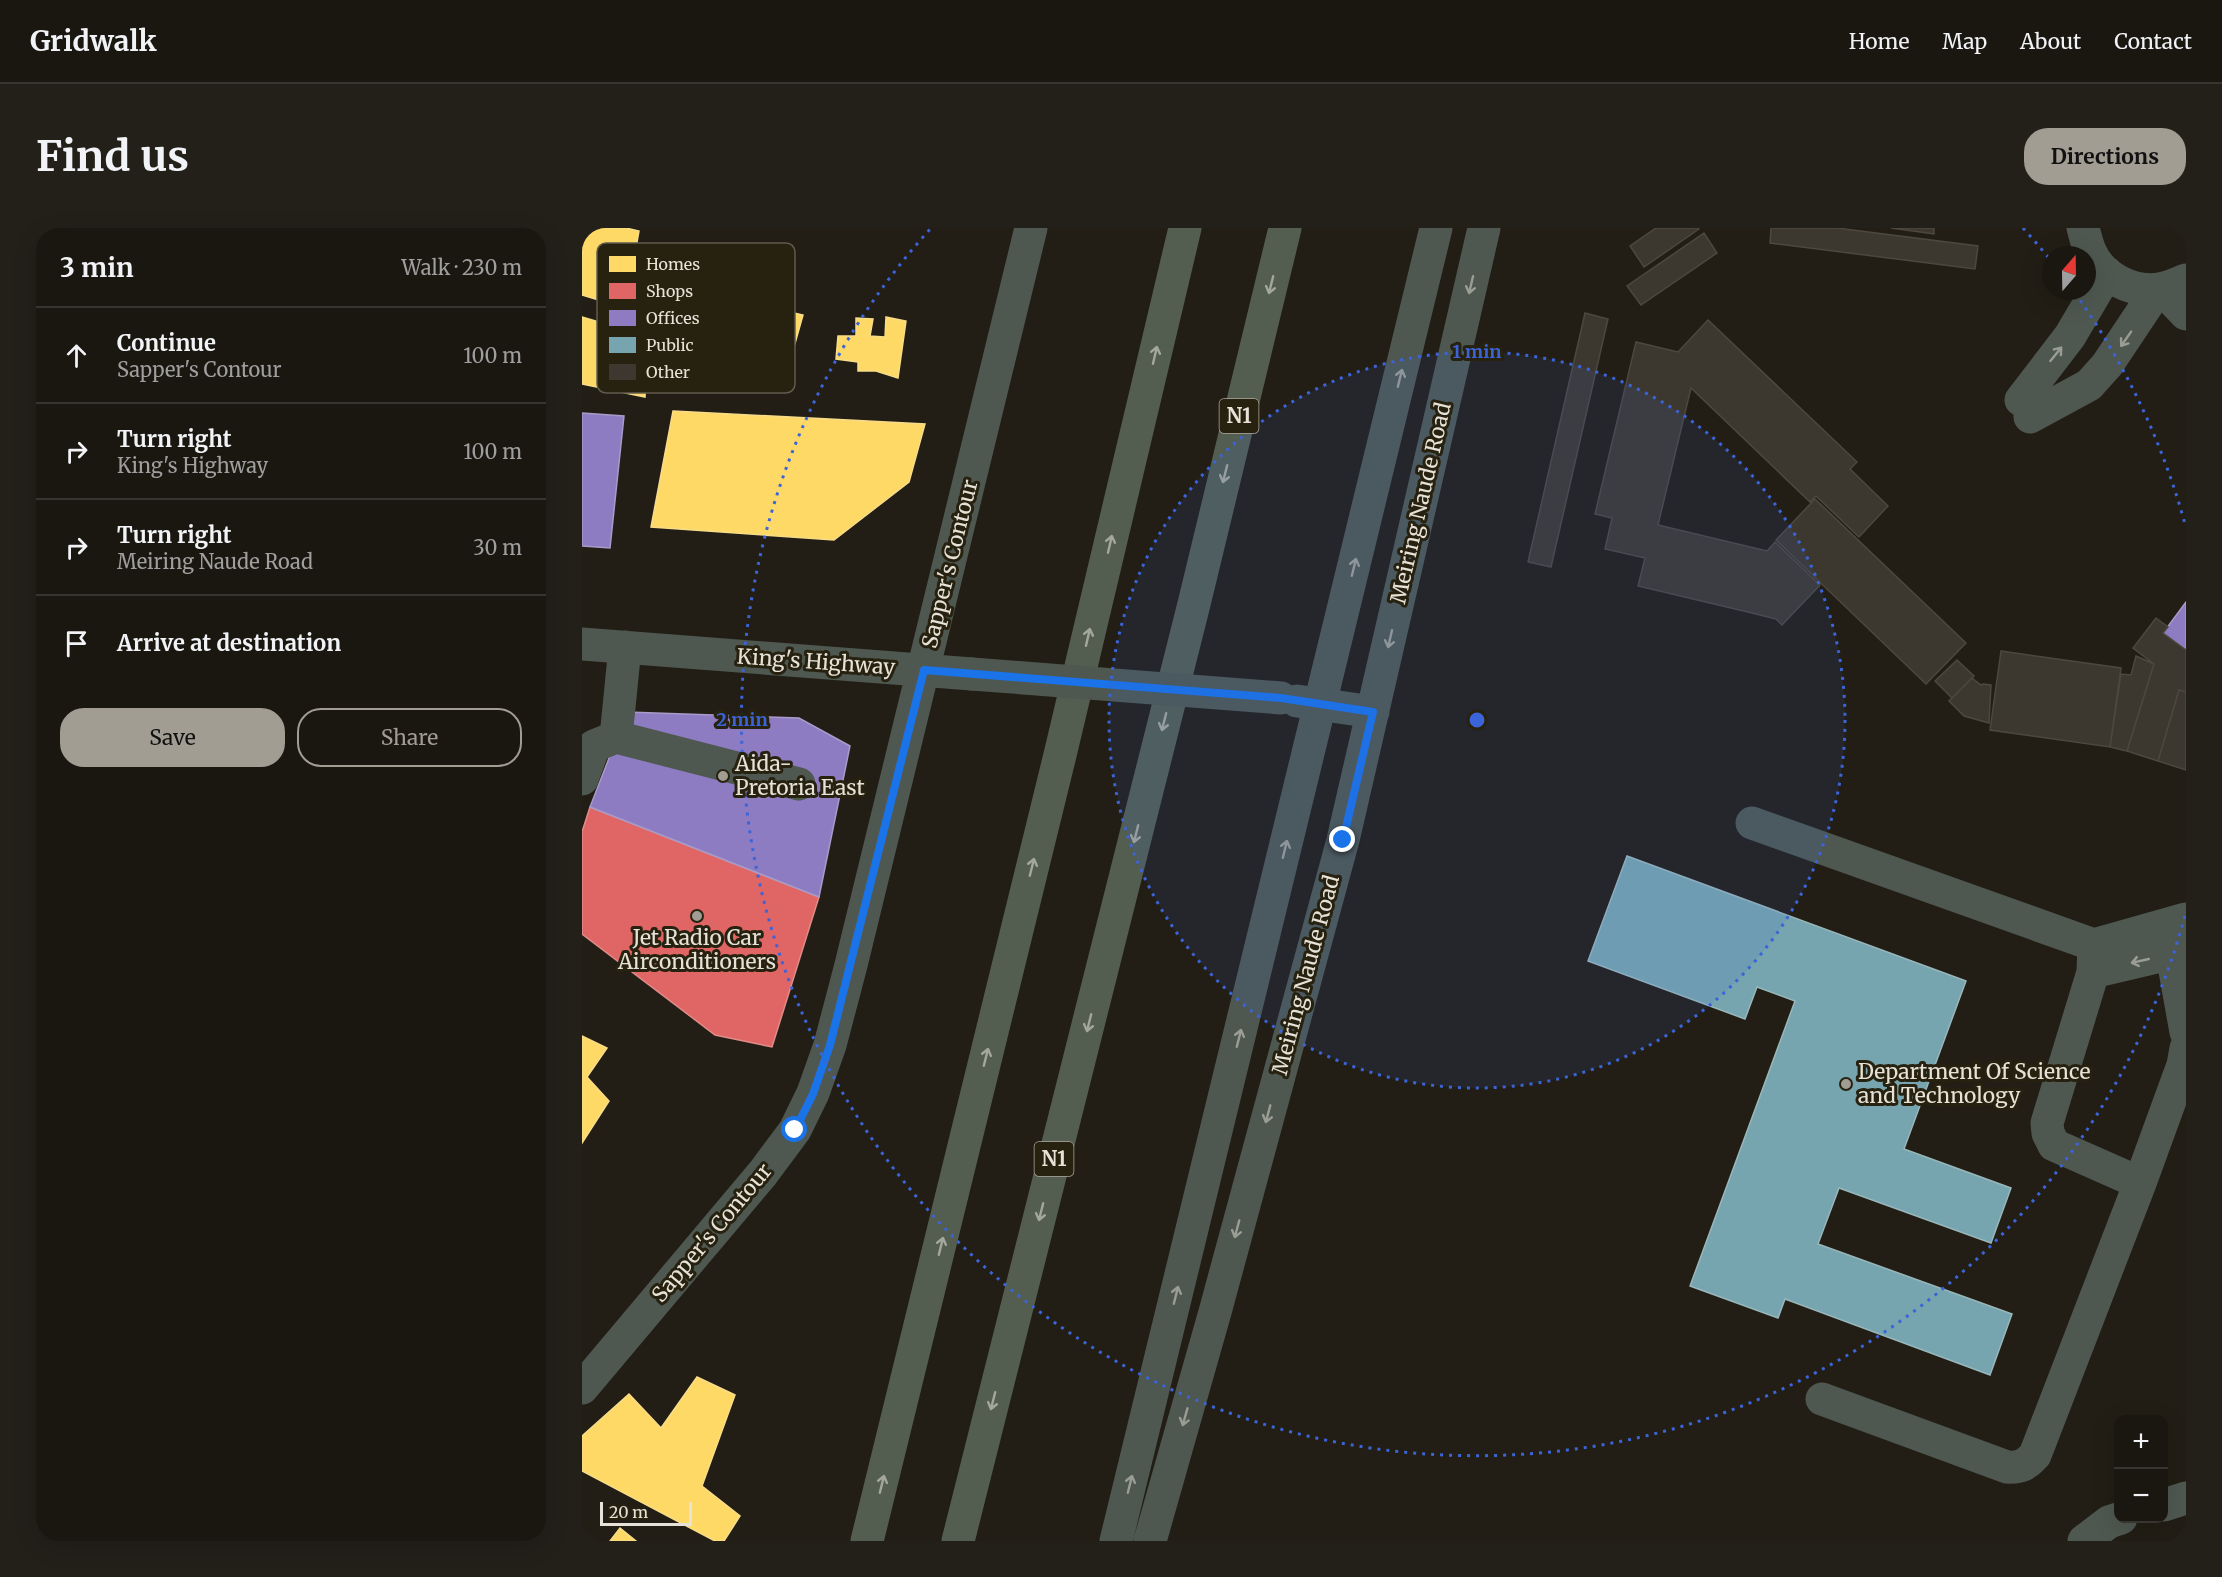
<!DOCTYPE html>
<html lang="en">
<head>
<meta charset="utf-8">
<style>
  body { margin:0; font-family:Merriweather,serif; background:#231f19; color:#f1f3f6 }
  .controls { position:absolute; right:18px; bottom:18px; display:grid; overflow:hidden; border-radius:12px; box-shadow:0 6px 24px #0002 }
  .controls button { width:54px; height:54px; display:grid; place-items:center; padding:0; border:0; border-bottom:2px solid #383530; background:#1a1610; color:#f1f3f6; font:30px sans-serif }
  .compass { position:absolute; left:1460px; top:18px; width:54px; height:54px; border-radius:50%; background:#1a1610; box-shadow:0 6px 24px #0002; rotate:20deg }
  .scale { position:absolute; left:18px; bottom:15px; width:92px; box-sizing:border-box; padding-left:6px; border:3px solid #e6e2d7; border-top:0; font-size:16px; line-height:21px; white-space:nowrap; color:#e6e2d7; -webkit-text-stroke:4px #272110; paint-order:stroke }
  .stop { position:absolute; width:18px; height:18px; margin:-14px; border:4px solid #1a73e8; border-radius:50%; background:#fff }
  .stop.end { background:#1a73e8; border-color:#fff; box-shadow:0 2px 6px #0008 }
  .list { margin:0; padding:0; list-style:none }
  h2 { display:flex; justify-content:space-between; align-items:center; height:78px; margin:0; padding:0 24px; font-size:26px }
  h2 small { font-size:20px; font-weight:400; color:#9f9f9f }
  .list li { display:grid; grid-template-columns:39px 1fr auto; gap:18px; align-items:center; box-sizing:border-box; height:96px; padding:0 24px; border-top:2px solid #383530 }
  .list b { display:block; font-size:22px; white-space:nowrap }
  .list p { margin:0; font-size:20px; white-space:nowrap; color:#9f9f9f }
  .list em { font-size:20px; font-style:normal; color:#9f9f9f }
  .actions { display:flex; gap:12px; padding:18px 24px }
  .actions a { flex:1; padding:14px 0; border:2px solid #a19d93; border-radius:24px; text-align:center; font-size:21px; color:#a19d93 }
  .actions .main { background:#a19d93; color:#111 }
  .icon { flex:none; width:33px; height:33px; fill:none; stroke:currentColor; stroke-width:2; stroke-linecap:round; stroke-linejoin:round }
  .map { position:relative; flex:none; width:1604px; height:1313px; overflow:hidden; border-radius:24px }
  header { display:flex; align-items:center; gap:36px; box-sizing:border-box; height:84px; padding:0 30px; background:#1a1610; border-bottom:2px solid #383530 }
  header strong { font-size:28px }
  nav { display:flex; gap:33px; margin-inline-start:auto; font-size:21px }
  .intro { display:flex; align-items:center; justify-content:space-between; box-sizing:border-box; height:144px; padding:0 36px }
  h1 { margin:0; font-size:42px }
  .button { padding:15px 27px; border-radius:24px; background:#a19d93; color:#111; font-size:21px; font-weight:700 }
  main { display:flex; gap:36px; padding:0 36px }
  aside { flex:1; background:#1a1610; border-radius:24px; box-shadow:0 6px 24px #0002 }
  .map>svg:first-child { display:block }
</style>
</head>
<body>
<header>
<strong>Gridwalk</strong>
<nav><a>Home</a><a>Map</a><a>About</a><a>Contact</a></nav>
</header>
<div class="intro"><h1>Find us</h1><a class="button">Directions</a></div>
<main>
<aside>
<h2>3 min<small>Walk · 230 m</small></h2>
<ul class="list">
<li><svg class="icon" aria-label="ahead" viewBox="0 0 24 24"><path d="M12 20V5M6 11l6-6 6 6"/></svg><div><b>Continue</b><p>Sapper's Contour</p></div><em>100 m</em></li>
<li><svg class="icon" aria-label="right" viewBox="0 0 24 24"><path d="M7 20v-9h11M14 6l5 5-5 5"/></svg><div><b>Turn right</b><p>King's Highway</p></div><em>100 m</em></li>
<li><svg class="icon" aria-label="right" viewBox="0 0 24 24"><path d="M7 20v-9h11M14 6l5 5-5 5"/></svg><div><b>Turn right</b><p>Meiring Naude Road</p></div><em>30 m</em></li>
<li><svg class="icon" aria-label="arrive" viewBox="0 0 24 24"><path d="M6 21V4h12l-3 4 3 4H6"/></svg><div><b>Arrive at destination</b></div></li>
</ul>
<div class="actions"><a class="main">Save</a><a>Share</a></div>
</aside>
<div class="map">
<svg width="1604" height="1313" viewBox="0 0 1604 1313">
  <rect width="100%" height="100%" fill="#221e15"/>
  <path fill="#ffd966" stroke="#f8dc88" stroke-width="1.5" d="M0 0H44L57 3 43 80 0 67Z
    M116 28 175 44 169 75 221 87 210 126 128 107 122 128 78 117 87 83 100 81 104 65 108 66Z
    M0 89 65 108 63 169 0 156Z
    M304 89 324 93 316 150 294 143H276V134L254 131 256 108H274V90L291 91 288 108 303 109Z
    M91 183 343 196 327 254 252 312 69 299Z
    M0 808 25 820 5 849 27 873 0 915Z
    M115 1149 153 1167 120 1258 158 1288 142 1313H133L0 1243V1208L47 1166 79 1200Z
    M38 1300 54 1313H28Z"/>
  <path fill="#e06666" stroke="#e28b88" stroke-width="1.5" d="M8 579 237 669 190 819 133 807 0 706V604Z"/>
  <path fill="#8e7cc3" stroke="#a89bc9" stroke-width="1.5" d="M0 185 42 188 28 320 0 318Z
    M1604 374V422L1581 405Z
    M45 484 217 490 268 518 237 669 8 579Z"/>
  <path fill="#76a5af" stroke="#98b7bb" stroke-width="1.5" d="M1045 628 1384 753 1322 921 1429 960 1409 1015 1257 960 1236 1016 1430 1086 1408 1147 1203 1071 1196 1090 1108 1058 1213 773 1175 759 1163 791 1006 733Z"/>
  <path fill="#3d382f" stroke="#4c4840" stroke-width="1.5" d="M1074 0H1116L1117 1 1062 39 1048 18Z
    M1189 0H1255L1396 18 1393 41 1188 15Z
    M1309 0H1352V6Z
    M1122 5 1135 25 1059 77 1045 58Z
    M1003 85 1026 91 969 339 946 334Z
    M1126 92 1275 234 1268 241 1306 278 1277 309 1234 268 1228 274 1109 160 1076 297 1185 323 1193 314 1238 357 1200 397 1194 391 1170 385 1056 358 1063 330 1023 321 1030 290 1013 286 1054 114 1096 124Z
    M1233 271 1384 415 1344 456 1194 312Z
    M1574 390 1586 399 1581 405 1604 422V464L1597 462 1576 533 1545 523 1572 436 1551 420Z
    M1419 423 1539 440 1528 519 1408 502Z
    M1554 428 1572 436 1545 523 1528 519 1539 446 1549 447Z
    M1375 432 1392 448 1370 470 1353 453Z
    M1390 450 1399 457 1401 456 1409 457 1407 495 1382 488 1367 473Z
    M1597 462 1604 464V542L1576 533Z"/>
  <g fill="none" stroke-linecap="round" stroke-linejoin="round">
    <path stroke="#4e5850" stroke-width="33" d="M1501 0C1503 7 1505 16 1508 23 1519 49 1550 65 1577 61 1586 60 1596 55 1604 52
      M1580 61 1604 86
      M1439 172 1488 108 1525 45
      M1448 189 1507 157 1525 137 1575 62
      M0 416 390 446
      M715 473 791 484
      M34 509 43 419
      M0 551 12 518 34 509 217 556
      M1170 595 1512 717 1511 744 1465 895 1466 905 1472 917 1558 955
      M1579 698 1590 726 1604 804
      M1512 717 1604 691
      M1511 744 1604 722
      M0 1160 181 945 213 902 231 865 248 817 269 737 449 0
      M1240 1171 1425 1239C1438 1240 1444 1237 1453 1227L1558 955 1601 837 1604 820
      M1582 1277 1604 1270
      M534 1313 854 0
      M568 1313 633 1084 761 612 902 0
      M1502 1313 1527 1294 1539 1290"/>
    <path stroke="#535e51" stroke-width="33" d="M285 1313 478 527 603 0
      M376 1313 612 376 703 0"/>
    <path stroke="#4e5850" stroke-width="33" d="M390 446 699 470"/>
  </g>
  <defs><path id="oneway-shaft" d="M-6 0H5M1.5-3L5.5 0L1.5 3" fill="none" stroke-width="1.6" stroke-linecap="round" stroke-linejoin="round" transform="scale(1.5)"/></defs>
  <g stroke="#a4a79b">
    <use href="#oneway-shaft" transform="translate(689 57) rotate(104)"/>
    <use href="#oneway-shaft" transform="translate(573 127) rotate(-77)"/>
    <use href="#oneway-shaft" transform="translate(643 246) rotate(104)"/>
    <use href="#oneway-shaft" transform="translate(528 316) rotate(-77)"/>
    <use href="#oneway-shaft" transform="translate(506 409) rotate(-77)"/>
    <use href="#oneway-shaft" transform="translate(582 494) rotate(104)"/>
    <use href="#oneway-shaft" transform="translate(554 606) rotate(104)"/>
    <use href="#oneway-shaft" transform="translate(450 639) rotate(-76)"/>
    <use href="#oneway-shaft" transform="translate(507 795) rotate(104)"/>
    <use href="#oneway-shaft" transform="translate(404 829) rotate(-76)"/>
    <use href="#oneway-shaft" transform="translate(459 984) rotate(104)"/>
    <use href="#oneway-shaft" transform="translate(359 1018) rotate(-76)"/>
    <use href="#oneway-shaft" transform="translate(411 1173) rotate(104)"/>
    <use href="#oneway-shaft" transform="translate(300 1256) rotate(-76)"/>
  </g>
  <g stroke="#9a9d94">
    <use href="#oneway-shaft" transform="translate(889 57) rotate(103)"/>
    <use href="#oneway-shaft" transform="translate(1544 111) rotate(125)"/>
    <use href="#oneway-shaft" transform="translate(1474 126) rotate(-51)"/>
    <use href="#oneway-shaft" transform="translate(818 150) rotate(-76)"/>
    <use href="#oneway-shaft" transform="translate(772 339) rotate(-76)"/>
    <use href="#oneway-shaft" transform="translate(808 411) rotate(103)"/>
    <use href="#oneway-shaft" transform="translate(703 621) rotate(-76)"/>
    <use href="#oneway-shaft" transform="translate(1558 733) rotate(167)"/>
    <use href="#oneway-shaft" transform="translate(657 810) rotate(-76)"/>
    <use href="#oneway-shaft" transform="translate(686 886) rotate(105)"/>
    <use href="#oneway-shaft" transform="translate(655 1001) rotate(105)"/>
    <use href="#oneway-shaft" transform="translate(594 1067) rotate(-76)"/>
    <use href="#oneway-shaft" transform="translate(603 1189) rotate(106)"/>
    <use href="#oneway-shaft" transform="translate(548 1256) rotate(-76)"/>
  </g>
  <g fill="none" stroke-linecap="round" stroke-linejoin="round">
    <path stroke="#1a73e8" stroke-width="8" d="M213 902 231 866 248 817 342 442 699 470 791 484 761 612"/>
  </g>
  <circle cx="895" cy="492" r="368" fill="#3b64d8" fill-opacity=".12"/>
  <g fill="none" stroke="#3b64d8" stroke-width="3" stroke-dasharray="3 6">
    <circle cx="895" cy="492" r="368"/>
    <path d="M1603 688A735 735 0 1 1 349 0M1441 0A735 735 0 0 1 1466 29M1493 65A735 735 0 0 1 1603 296"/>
  </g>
  <g fill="#a19d93" stroke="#272110" stroke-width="2">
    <circle cx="141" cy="548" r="6"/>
    <circle cx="115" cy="688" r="6"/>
    <circle cx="1264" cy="856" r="6"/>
  </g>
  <g text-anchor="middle" stroke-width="6" stroke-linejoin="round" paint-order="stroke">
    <g fill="#272110" stroke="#ada89b" stroke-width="1.5">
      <rect x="637.5" y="171" width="39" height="34" rx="4.5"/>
      <rect x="452.5" y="914" width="39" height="34" rx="4.5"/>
    </g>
    <g font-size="20" font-weight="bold" fill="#e6e2d7">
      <text x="657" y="195">N1</text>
      <text x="472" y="938">N1</text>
    </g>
    <g font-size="21" fill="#e6e2d7" stroke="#272110">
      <text transform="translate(839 275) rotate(-77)" y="7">Meiring Naude Road</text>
      <text transform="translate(368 336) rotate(-76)" y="7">Sapper's Contour</text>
      <text transform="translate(234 434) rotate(4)" y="7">King's Highway</text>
      <text transform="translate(724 747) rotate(-75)" y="7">Meiring Naude Road</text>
      <text transform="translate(130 1005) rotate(-50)" y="7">Sapper's Contour</text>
    </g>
    <g font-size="21" fill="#e6e2d7" stroke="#272110" text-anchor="start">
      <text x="153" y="543">Aida-<tspan x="153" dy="24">Pretoria East</tspan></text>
      <text x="115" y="717" text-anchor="middle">Jet Radio Car<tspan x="115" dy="24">Airconditioners</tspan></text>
      <text x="1276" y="851">Department Of Science<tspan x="1276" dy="24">and Technology</tspan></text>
    </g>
  </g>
  <rect x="15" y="15" width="198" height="150" rx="9" fill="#272110" stroke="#605b4c" stroke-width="1.5"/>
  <rect x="27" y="28" width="27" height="16" fill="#ffd966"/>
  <rect x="27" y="55" width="27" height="16" fill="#e06666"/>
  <rect x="27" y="82" width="27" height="16" fill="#8e7cc3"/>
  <rect x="27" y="109" width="27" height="16" fill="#76a5af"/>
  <rect x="27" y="136" width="27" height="16" fill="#3d382f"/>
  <g font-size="16" fill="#e6e2d7">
    <text x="64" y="42">Homes</text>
    <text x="64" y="69">Shops</text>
    <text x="64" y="96">Offices</text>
    <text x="64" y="123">Public</text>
    <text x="64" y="150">Other</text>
  </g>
  <circle cx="895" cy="492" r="9" fill="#3b64d8" stroke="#272110" stroke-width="3"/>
  <g font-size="18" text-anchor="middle" font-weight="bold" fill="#3b64d8" stroke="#272110" stroke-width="6" stroke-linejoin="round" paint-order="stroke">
    <text x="895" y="130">1 min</text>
    <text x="160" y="498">2 min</text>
  </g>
</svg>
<div class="controls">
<button>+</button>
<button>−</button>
</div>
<svg class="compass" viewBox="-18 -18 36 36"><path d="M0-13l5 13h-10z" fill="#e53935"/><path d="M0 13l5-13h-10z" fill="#9f9f9f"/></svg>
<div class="scale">20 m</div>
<div class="stop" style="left:213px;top:902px"></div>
<div class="stop end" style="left:761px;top:612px"></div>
</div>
</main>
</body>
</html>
